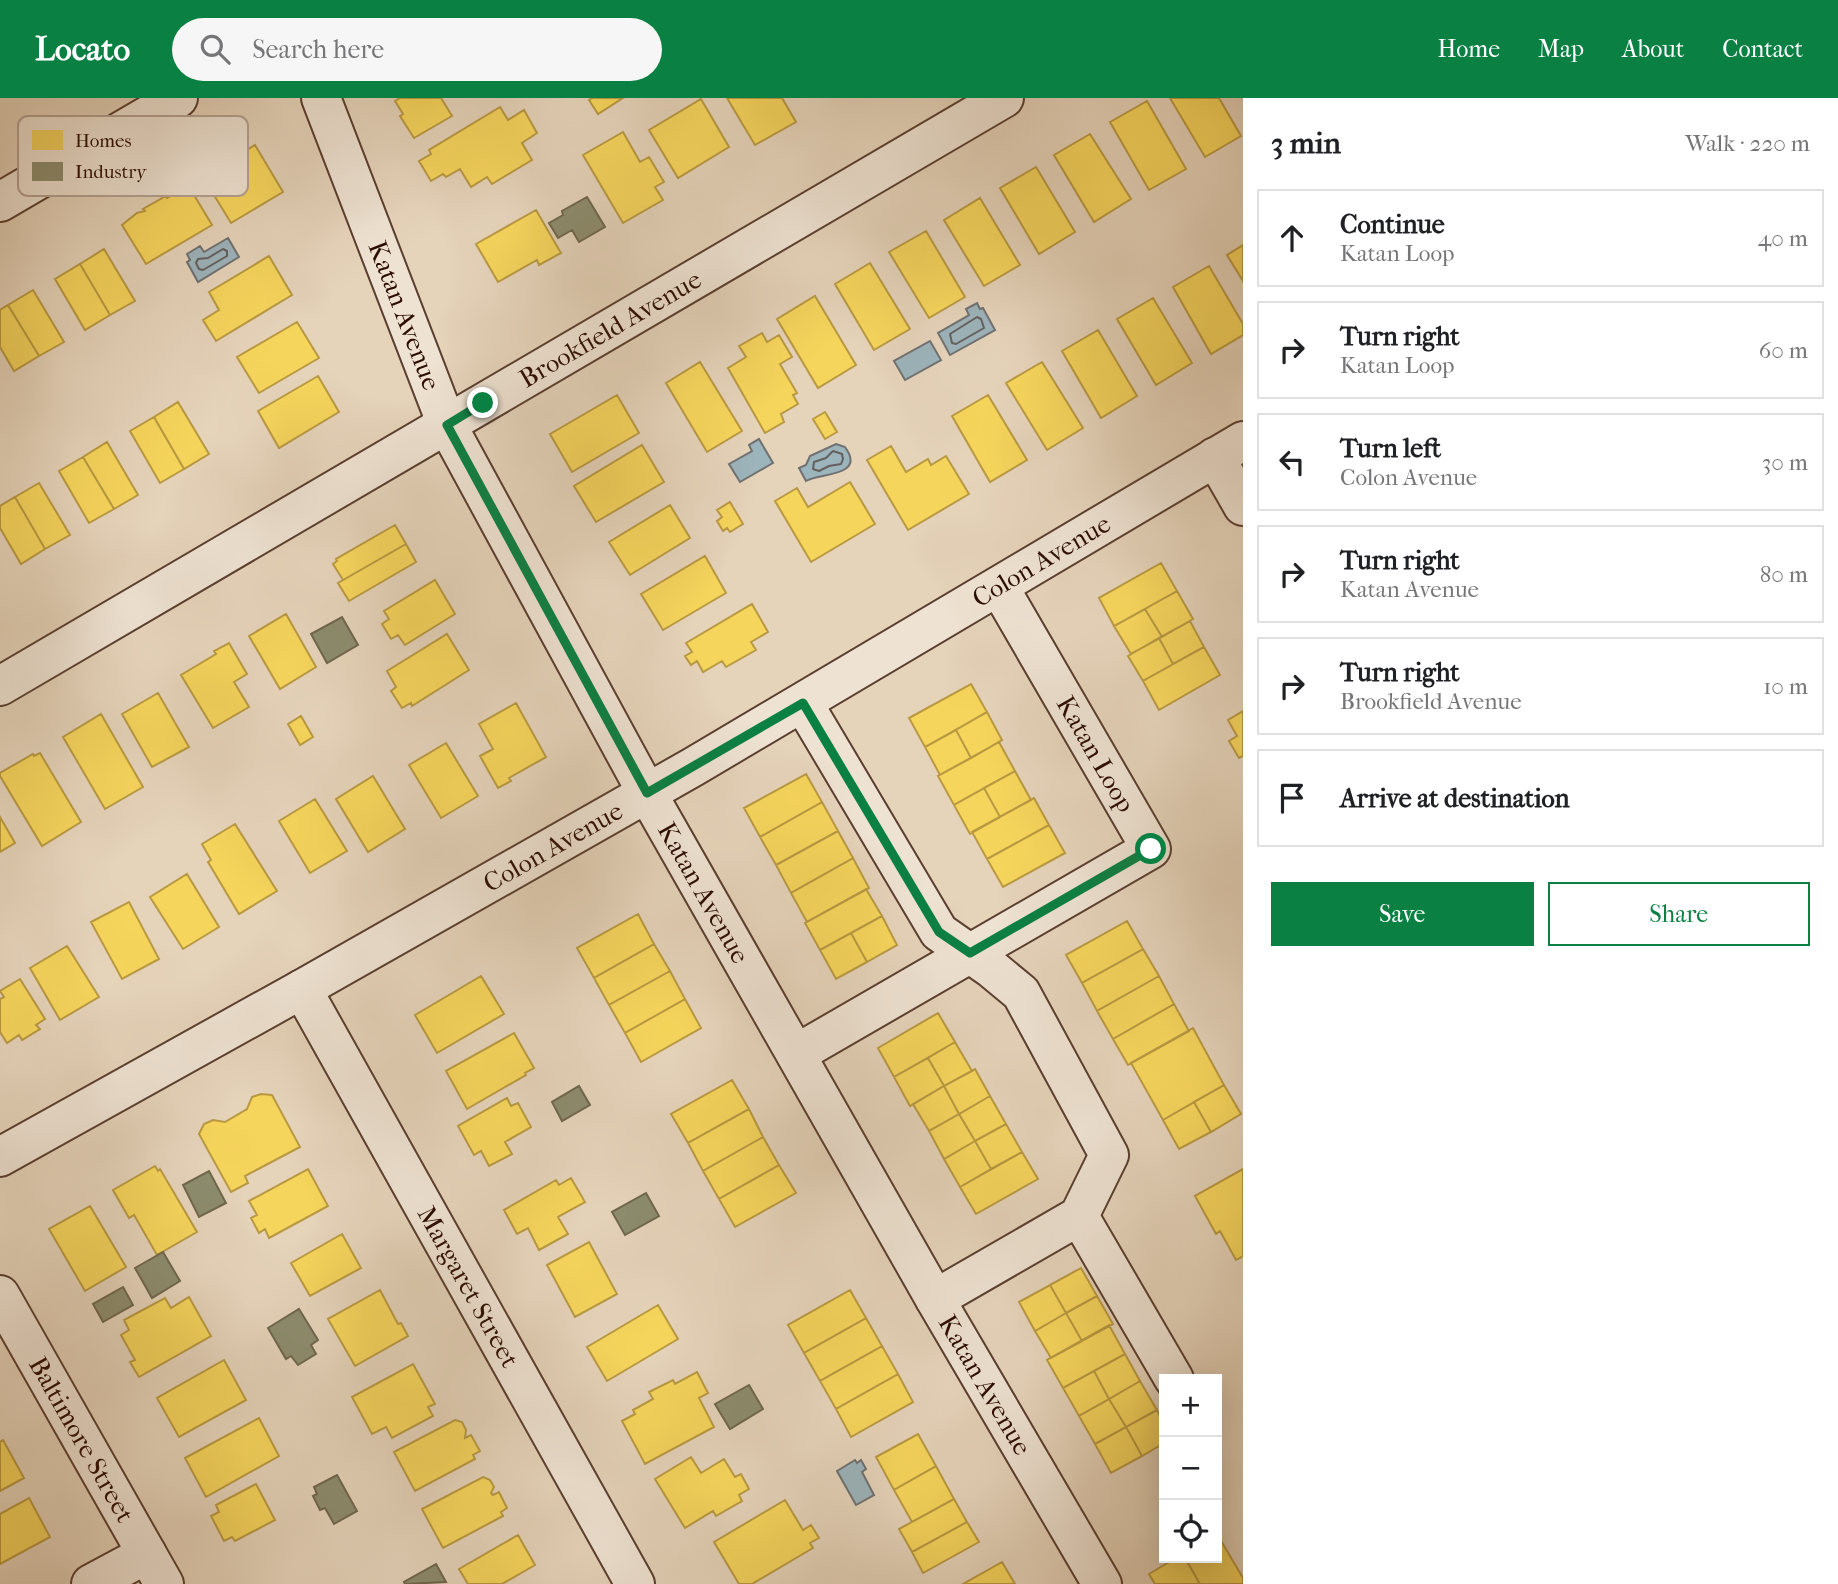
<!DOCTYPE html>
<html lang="en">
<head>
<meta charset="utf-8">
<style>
  body { margin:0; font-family:"IM FELL French Canon",serif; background:#f6f6f6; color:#202124 }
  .controls { position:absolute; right:21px; bottom:21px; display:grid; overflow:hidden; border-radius:0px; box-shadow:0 7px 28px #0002 }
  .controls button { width:63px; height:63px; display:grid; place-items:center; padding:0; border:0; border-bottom:2px solid #e0e0e0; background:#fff; color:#202124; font:35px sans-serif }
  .stop { position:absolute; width:21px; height:21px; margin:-16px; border:5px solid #0b8043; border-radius:50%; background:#fff }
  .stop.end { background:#0b8043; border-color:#fff; box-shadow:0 2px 7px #0008 }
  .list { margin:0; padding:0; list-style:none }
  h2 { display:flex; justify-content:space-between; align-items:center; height:91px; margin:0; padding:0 28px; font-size:30px }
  h2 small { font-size:23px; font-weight:400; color:#757577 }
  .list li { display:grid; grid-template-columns:46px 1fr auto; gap:21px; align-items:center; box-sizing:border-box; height:98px; margin:0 14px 14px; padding:0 14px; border:2px solid #e0e0e0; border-radius:0px }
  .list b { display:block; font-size:26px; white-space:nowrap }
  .list p { margin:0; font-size:23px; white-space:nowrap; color:#757577 }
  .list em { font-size:23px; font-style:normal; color:#757577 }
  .actions { display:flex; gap:14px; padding:21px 28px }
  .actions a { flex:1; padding:16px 0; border:2px solid #0b8043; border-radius:0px; text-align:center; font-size:24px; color:#0b8043 }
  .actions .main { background:#0b8043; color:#fff }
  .icon { flex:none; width:38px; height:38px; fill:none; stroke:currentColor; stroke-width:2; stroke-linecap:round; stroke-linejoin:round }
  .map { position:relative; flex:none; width:1243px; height:1486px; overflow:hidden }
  header { display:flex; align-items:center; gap:42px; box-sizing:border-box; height:98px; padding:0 35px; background:#0b8043; color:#fff }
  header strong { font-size:33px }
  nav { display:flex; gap:38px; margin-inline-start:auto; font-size:24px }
  .search { width:490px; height:63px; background:#f6f6f6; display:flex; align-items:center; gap:18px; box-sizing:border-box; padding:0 24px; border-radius:38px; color:#757577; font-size:26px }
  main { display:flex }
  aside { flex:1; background:#fff }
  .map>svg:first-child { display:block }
</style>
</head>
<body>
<header>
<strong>Locato</strong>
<div class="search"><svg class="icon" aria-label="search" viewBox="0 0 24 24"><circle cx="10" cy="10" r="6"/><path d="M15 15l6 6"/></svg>Search here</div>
<nav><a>Home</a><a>Map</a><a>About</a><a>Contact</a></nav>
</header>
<main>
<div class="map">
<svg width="1243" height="1486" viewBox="0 0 1243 1486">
  <rect width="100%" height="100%" fill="#e5d3ba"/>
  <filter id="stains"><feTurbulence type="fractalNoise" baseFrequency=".00286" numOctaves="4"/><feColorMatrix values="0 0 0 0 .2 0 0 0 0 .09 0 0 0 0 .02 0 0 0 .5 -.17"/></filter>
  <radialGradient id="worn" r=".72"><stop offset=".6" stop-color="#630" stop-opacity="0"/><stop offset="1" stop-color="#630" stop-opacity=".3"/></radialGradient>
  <path fill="#9cb4bc" stroke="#6f7171" stroke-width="2" d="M228 140 239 159 198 184 187 164 190 162 187 156 200 148 204 154Z
    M977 205 980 211 983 210 995 232 950 257 938 235 969 217 966 211Z
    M930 243 941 262 905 282 894 263Z
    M759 341 773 365 740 384 729 366 752 353 749 347Z
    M836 346 845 349C867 379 818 375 806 383L799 370 806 367 810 358Z
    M855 1362 857 1365 861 1362 866 1371 862 1374 874 1397 856 1407 837 1373Z"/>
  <path fill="#f6d55c" stroke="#b99941" stroke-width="2" d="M400 0H441L452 18 414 40 400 18 403 16 395 3Z
    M592 0H623L598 16 589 2Z
    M727 0H782L796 24 755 47Z
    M1170 0H1219L1241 38 1205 59Z
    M701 1 729 49 678 80 649 32Z
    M1147 3 1186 71 1149 92 1110 24Z
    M500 9 508 22 524 12 537 35 522 45 532 62 492 86 487 79 471 89 460 71 446 79 443 76 431 83 419 63 431 56 429 52Z
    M623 34 640 64 649 59 664 84 655 89 663 102 623 125 583 57Z
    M1090 36 1131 101 1094 124 1054 57Z
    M255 47 283 94 231 125 203 79 238 54 239 57Z
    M1036 69 1075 134 1039 156 1000 90Z
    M188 87 212 127 146 166 122 127 137 115 145 113 143 111 166 98 167 100 170 98 172 94 177 90 182 91Z
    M980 100 1020 167 984 188 944 122Z
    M536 112 561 155 539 167 537 162 498 184 476 146Z
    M926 133 965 199 929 220 889 154Z
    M1243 147V183L1227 157Z
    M104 151 135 203 110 217 80 166Z
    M269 158 292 197 216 243 203 222 219 212 209 194Z
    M870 165 910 231 874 252 835 186Z
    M80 166 110 217 85 232 55 181Z
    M1209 168 1243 226V237L1211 256 1173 189Z
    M33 192 64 244 39 258 8 207Z
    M815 198 856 267 818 290 777 221Z
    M1153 200 1192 265 1156 287 1117 221Z
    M8 207 39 258 14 273 0 249V212Z
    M297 224 319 260 259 295 237 259Z
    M1098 232 1137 298 1101 320 1062 253Z
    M762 235 767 244 779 237 792 259 780 266 797 295 793 297 798 306 781 316 784 324 765 335 728 270 746 259 739 248Z
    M700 264 742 333 707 354 666 285Z
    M1042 264 1083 330 1047 352 1006 285Z
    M318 278 339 314 279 350 258 313Z
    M617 297 639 335 572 374 550 336Z
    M988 297 1027 362 990 384 952 318Z
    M178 304 209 356 184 371 154 319Z
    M825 314 837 334 825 341 813 321Z
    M154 319 184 371 160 385 130 333Z
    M107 344 138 397 114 411 83 359Z
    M642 347 664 384 596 424 574 388Z
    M891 348 906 374 928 361 931 367 946 358 969 396 908 432 867 362Z
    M83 359 114 411 89 425 59 373Z
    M850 384 875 426 811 464 775 403 797 390 808 409Z
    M39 385 70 437 45 451 15 399Z
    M15 399 45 451 21 466 0 430V408Z
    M730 404 743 426 730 434 727 430 723 433 717 423 722 419 717 412Z
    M670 407 690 440 630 477 609 444Z
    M395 427 406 446 343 482 333 466 337 463 336 461Z
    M406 446 416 464 349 503 338 485Z
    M705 458 726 495 663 532 641 496Z
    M1161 465 1177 493 1114 528 1099 500Z
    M435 482 455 516 405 547 398 537 391 541 382 526 389 521 384 513Z
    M1177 493 1193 521 1162 539 1145 511Z
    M752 506 768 534 751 544 756 552 726 569 722 563 703 574 697 563 691 567 685 558 692 554 686 545Z
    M1145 511 1162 539 1131 556 1114 528Z
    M286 516 316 569 280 591 249 538Z
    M1190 523 1204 549 1173 566 1159 540Z
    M447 536 469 572 412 608 411 605 402 610 391 593 396 589 387 573Z
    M1159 540 1173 566 1143 583 1128 558Z
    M229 545 247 576 234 584 249 609 213 630 181 577 216 556 214 553Z
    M1204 549 1220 577 1159 612 1143 583Z
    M971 586 987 614 925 649 909 620Z
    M158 595 189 649 152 669 122 616Z
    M516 605 546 659 509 680 511 683 498 690 480 658 493 651 479 626Z
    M1243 613V658L1239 660 1229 643 1237 638 1228 622Z
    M987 614 1002 642 971 660 956 632Z
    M101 616 143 689 105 711 63 639Z
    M301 618 313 639 300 647 288 626Z
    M956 632 971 660 940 677 925 649Z
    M999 644 1015 673 954 707 938 678Z
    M446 645 478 698 441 720 409 667Z
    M40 655 81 724 42 748 0 678V675L33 656 34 658Z
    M1015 673 1031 702 1000 719 984 690Z
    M806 676 822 704 760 739 744 710Z
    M373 678 405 731 368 754 336 701Z
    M984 690 1000 719 970 736 954 707Z
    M1034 700 1049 727 987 761 972 734Z
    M315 701 347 753 310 775 279 723Z
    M822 704 838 733 776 767 760 739Z
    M0 719 15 745 0 754Z
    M235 726 277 793 239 816 208 764 211 762 202 746Z
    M1049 727 1065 755 1003 789 987 761Z
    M838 733 853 760 791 795 776 767Z
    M853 760 869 790 807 824 791 795Z
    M187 776 219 829 183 851 150 799Z
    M866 791 882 818 820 852 805 825Z
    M129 804 159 861 122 881 91 824Z
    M638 816 654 846 594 880 577 850Z
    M882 818 897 847 867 864 851 835Z
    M1127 823 1143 851 1082 885 1066 857Z
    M851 835 867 864 836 881 820 852Z
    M654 846 670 873 609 907 594 880Z
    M67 848 99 899 60 922 30 870Z
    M1143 851 1159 878 1097 913 1082 885Z
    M670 873 685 901 625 935 609 907Z
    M481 878 504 916 437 955 415 917Z
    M1159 878 1174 906 1113 941 1097 913Z
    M20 881 45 921 36 927 40 931 22 942 19 937 7 945 0 934V901L4 899 0 893Z
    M685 901 701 930 641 964 625 935Z
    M1174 906 1189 933 1128 967 1113 941Z
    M938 915 955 944 894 979 878 950Z
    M1193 930 1224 987 1163 1022 1131 965Z
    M514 935 534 970 525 975 526 977 467 1011 446 973Z
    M955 944 972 973 944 988 928 960Z
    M928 960 944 988 910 1008 894 979Z
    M975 971 990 998 959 1016 944 988Z
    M732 982 749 1011 688 1045 671 1016Z
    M1224 987 1241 1016 1211 1034 1194 1004Z
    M944 988 959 1016 929 1033 913 1006Z
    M261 996 272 997 300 1049 245 1078 248 1085 231 1094 199 1036 204 1026 213 1022 225 1024 247 1011 252 999Z
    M990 998 1006 1026 975 1043 959 1016Z
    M507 1000 511 1008 518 1005 531 1029 505 1044 512 1056 489 1068 481 1053 474 1057 458 1028Z
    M1194 1004 1211 1034 1179 1051 1163 1022Z
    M749 1011 763 1039 703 1073 688 1045Z
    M959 1016 975 1043 944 1061 929 1033Z
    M1006 1026 1022 1054 991 1071 975 1043Z
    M763 1039 779 1067 719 1101 703 1073Z
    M975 1043 991 1071 960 1089 944 1061Z
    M1022 1054 1038 1081 976 1116 960 1089Z
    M779 1067 796 1095 735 1129 719 1101Z
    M155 1068 158 1073 160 1071 197 1134 157 1157 134 1117 129 1120 113 1092Z
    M308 1071 328 1108 269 1140 265 1131 259 1135 251 1120 257 1117 249 1103Z
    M1243 1071V1158L1236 1162 1220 1133 1216 1136 1195 1098Z
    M571 1080 585 1104 558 1119 568 1136 539 1152 528 1130 517 1136 504 1112 556 1082 559 1087Z
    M90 1108 126 1169 85 1193 49 1131Z
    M342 1136 361 1170 310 1198 291 1165Z
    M589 1144 617 1196 575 1219 547 1167Z
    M1081 1170 1097 1198 1066 1215 1050 1187Z
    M1050 1187 1066 1215 1035 1233 1019 1204Z
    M380 1192 398 1226 401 1225 408 1238 355 1268 328 1221Z
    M850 1192 866 1220 804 1255 788 1227Z
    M1097 1198 1113 1226 1082 1243 1066 1215Z
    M189 1199 211 1238 139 1279 130 1264 135 1262 121 1237 129 1232 124 1222 165 1200 171 1210Z
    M658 1207 678 1241 607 1283 587 1249Z
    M1066 1215 1082 1243 1051 1260 1035 1233Z
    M866 1220 882 1248 820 1283 804 1255Z
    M1109 1227 1125 1256 1063 1290 1047 1262Z
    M882 1248 898 1276 836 1311 820 1283Z
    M1125 1256 1140 1283 1109 1301 1094 1273Z
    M224 1262 246 1302 179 1339 157 1300Z
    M413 1266 435 1306 428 1309 433 1318 392 1340 386 1329 372 1336 352 1299Z
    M1094 1273 1109 1301 1079 1318 1063 1290Z
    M697 1274 708 1295 699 1300 714 1329 645 1366 622 1323 635 1316 633 1312 653 1301 649 1294 673 1282 675 1286Z
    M898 1276 913 1304 851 1339 836 1311Z
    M1140 1283 1157 1312 1126 1329 1109 1301Z
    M1109 1301 1126 1329 1095 1346 1079 1318Z
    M1157 1312 1164 1326V1345L1142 1358 1126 1329Z
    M259 1320 279 1358 206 1399 185 1360Z
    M455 1322 462 1324 466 1332 465 1340 471 1337 480 1353 473 1357 475 1361 415 1393 394 1354Z
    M1126 1329 1142 1358 1111 1375 1095 1346Z
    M918 1336 936 1368 894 1392 876 1359Z
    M3 1342 24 1380 0 1393V1344Z
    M691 1359 701 1375 724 1361 735 1379 741 1376 749 1391 739 1397 742 1403 716 1418 713 1413 685 1430 655 1381Z
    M936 1368 954 1401 912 1424 894 1392Z
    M483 1379 490 1382 494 1389 491 1395 493 1397 499 1394 507 1410 501 1414 503 1418 443 1450 422 1411Z
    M256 1386 275 1422 235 1443 232 1439 224 1443 211 1418 219 1414 216 1407Z
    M29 1400 50 1439 0 1466V1416Z
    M954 1401 967 1424 912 1454 899 1431Z
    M785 1402 803 1432 811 1427 819 1440 810 1445 813 1450 752 1486H739L714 1444Z
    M967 1424 979 1444 923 1475 912 1454Z
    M1217 1436 1243 1480V1486H1200L1185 1460H1217Z
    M518 1437 535 1467 502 1486H468L459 1471Z
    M1176 1460H1185L1200 1486H1155L1149 1476Z
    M1002 1464 1015 1486H963Z"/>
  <path fill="#8c8c6e" stroke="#6f664d" stroke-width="2" d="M587 99 605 129 579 144 572 132 558 140 549 125 563 117 562 113Z
    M342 519 358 547 327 565 311 536Z
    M579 988 590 1007 562 1023 552 1004Z
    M209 1073 226 1105 199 1119 183 1087Z
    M646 1095 659 1118 625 1137 612 1114Z
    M163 1154 180 1183 152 1200 135 1170Z
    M123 1189 133 1207 103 1224 93 1206Z
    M299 1211 318 1242 311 1247 316 1256 298 1267 291 1258 286 1261 268 1230Z
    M749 1287 763 1311 730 1331 715 1306Z
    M337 1377 357 1413 334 1426 325 1410 320 1412 313 1398 317 1396 314 1389Z
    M436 1466 446 1484 405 1486 404 1484Z"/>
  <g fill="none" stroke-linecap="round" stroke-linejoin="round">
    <path stroke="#64605e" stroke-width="2" d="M223 151 227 153V158L203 172 199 171 196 165 198 161 208 160Z
      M977 219 981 221 984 230 956 246 952 245 950 236Z
      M833 353 842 356 843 361 841 366 829 368 819 373 813 371 814 364 826 360Z"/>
    <g stroke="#5a3e2f" stroke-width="42">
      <g id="minor">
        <path id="s1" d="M321 0 447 327 647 695 935 1201 1102 1486"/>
        <path d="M0 104 178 0"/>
        <path d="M1215 359 1243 408"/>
        <path id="s2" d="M0 588 1004 0"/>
        <path d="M803 605 939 834 992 871 1021 895 1109 1057 1079 1118 935 1201"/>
        <path id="s3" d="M302 891 635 1486"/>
        <path d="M796 956 1151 751 999 489"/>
        <path id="s4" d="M0 1059 302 891 693 669 1243 343"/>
        <path d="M1079 1118 1174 1281"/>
        <path id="s5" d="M0 1197 164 1486"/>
        <path d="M91 1486 147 1456"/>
      </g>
    </g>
    <use href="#minor" stroke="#eee2d2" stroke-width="38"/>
  </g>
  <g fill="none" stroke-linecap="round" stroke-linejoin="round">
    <path stroke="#0b8043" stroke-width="9" d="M483 305 447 327 647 695 803 605 939 834 970 855 1151 751"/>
  </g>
  <g text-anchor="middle" stroke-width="7" stroke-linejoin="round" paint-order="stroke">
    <g font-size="26" fill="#2c0c01" stroke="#eee2d2">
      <text dy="9" stroke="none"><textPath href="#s1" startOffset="233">Katan Avenue</textPath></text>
      <text dy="9" stroke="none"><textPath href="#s2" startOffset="707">Brookfield Avenue</textPath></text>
      <text dy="9" stroke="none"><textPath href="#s4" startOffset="1200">Colon Avenue</textPath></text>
      <text transform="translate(1096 656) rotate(60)" y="9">Katan Loop</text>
      <text dy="9" stroke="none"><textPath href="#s4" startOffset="634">Colon Avenue</textPath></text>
      <text dy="9" stroke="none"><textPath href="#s1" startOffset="884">Katan Avenue</textPath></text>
      <text dy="9" stroke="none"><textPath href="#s3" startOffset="341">Margaret Street</textPath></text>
      <text dy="9" stroke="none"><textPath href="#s1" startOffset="1451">Katan Avenue</textPath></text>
      <text dy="9" stroke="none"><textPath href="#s5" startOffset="166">Baltimore Street</textPath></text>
    </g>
  </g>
  <rect x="18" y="18" width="230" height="80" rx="10" fill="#eee2d2" stroke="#b4a293" stroke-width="2"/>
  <rect x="32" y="32" width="31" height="20" fill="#f6d55c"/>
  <rect x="32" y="64" width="31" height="19" fill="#8c8c6e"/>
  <g font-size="19" fill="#2c0c01">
    <text x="75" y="49">Homes</text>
    <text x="75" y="80">Industry</text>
  </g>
  <rect width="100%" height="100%" filter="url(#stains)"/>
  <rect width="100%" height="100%" fill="url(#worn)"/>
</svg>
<div class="controls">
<button>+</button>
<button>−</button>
<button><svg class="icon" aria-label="locate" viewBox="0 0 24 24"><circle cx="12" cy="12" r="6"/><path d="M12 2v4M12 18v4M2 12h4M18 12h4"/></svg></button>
</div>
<div class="stop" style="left:1151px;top:751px"></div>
<div class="stop end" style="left:483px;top:305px"></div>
</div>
<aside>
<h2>3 min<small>Walk · 220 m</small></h2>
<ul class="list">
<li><svg class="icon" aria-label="ahead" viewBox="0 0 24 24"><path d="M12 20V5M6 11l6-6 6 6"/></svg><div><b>Continue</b><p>Katan Loop</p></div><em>40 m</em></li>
<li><svg class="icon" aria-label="right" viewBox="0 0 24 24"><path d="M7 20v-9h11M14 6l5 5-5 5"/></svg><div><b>Turn right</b><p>Katan Loop</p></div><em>60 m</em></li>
<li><svg class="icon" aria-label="left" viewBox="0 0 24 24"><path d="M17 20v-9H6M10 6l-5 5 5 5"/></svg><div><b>Turn left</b><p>Colon Avenue</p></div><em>30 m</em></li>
<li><svg class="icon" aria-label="right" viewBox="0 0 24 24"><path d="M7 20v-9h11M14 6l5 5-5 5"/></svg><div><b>Turn right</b><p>Katan Avenue</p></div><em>80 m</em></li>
<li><svg class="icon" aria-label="right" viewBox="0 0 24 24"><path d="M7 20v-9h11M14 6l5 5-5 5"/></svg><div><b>Turn right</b><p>Brookfield Avenue</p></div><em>10 m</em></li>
<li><svg class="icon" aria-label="arrive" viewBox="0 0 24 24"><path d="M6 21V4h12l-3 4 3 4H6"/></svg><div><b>Arrive at destination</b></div></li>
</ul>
<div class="actions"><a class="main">Save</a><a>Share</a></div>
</aside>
</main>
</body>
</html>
